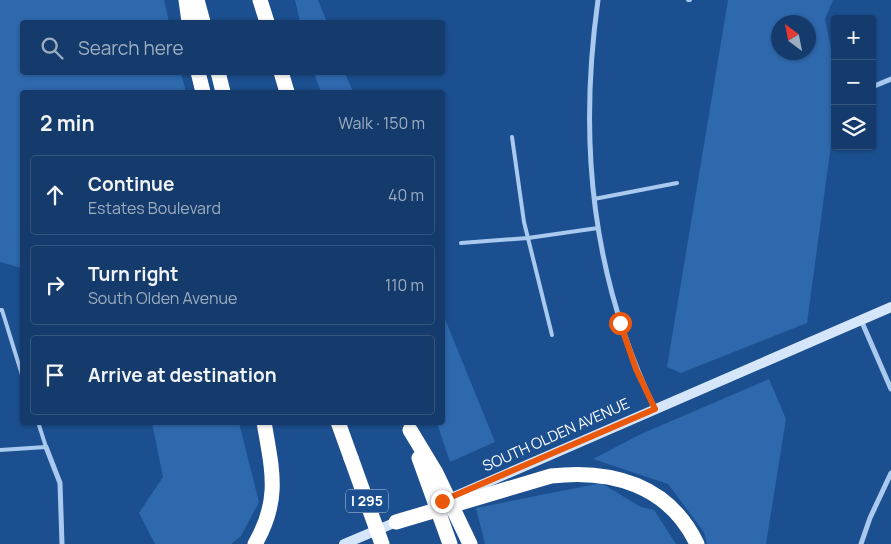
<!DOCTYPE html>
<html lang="en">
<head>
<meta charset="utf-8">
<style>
  body { margin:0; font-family:Manrope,sans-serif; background:#214673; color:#f1f3f6 }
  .controls { position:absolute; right:15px; top:15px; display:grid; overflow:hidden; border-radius:5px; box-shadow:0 1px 4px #0004 }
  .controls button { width:45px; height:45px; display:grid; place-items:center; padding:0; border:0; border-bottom:1px solid #33557e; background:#143b6b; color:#f1f3f6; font:25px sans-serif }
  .compass { position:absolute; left:771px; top:15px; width:45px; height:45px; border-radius:50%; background:#143b6b; box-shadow:0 1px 4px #0004; rotate:328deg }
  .stop { position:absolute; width:15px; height:15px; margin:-11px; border:4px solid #ea580c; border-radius:50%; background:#fff }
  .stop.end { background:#ea580c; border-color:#fff; box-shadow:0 1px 5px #0008 }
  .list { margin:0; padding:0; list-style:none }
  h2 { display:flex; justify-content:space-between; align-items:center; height:65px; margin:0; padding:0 20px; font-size:21px }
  h2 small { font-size:16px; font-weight:400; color:#9dadc1 }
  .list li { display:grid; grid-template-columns:32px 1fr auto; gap:15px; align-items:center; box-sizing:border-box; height:80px; margin:0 10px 10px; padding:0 10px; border:1px solid #33557e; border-radius:5px }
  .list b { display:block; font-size:19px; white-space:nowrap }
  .list p { margin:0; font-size:16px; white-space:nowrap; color:#9dadc1 }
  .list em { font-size:16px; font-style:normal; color:#9dadc1 }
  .icon { flex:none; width:28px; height:28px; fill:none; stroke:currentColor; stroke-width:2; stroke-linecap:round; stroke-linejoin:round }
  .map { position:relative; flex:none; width:891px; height:544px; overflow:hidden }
  .search { position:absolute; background:#143b6b; box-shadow:0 1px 4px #0004; left:20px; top:20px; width:425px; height:55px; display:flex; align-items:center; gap:12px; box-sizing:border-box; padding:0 18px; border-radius:5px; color:#9dadc1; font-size:19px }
  .panel { position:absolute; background:#143b6b; box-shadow:0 1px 4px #0004; left:20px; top:90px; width:425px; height:335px; border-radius:5px }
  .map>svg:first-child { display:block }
</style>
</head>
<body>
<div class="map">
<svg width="891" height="544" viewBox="0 0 891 544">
  <rect width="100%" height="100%" fill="#1b4f8f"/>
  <path fill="#2e69ad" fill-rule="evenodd" d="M0 0H164L169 22H22V72L181 73 186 92H22V268L0 262Z
    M295 0H318L327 22H300Z
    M728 0H833L825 19 835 68V115L807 323 681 373 667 367ZM778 22H808V52H778Z
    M314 73H345L353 92H321Z
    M443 314 495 442 450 462 437 423 442 422Z
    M769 379 786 419 766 544H707L704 532 668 484 593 459 641 434Z
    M152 423H239L259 502 241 536 231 544H155L139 513 163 477Z
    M601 483 641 507 654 510 676 544H485L476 508Z"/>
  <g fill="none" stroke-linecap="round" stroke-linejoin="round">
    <path stroke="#a9c9ee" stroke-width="4" d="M688 0H690
      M512 137 524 222 552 335
      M594 199 677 183
      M461 243 528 238 598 228
      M0 310H2L22 375
      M0 450 46 447 38 422"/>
    <path stroke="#a9c9ee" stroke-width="5" d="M598 0C578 143 592 278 655 409
      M872 87 891 79
      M861 320 891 389
      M46 447 60 483 62 544
      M861 544 870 518 891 473"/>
    <path stroke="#d6e6fa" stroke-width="10" d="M444 501 891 307
      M344 544 401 520"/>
    <path stroke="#fff" stroke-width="15" d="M186 0 189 22
      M197 0 203 22
      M260 0 267 22
      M198 72 203 92
      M218 72 223 92
      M281 72 287 92
      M338 422 351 458
      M396 522 551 476C612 469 669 485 697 544
      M255 544C281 499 272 470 264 422"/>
    <path stroke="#fff" stroke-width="15" d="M410 430 436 473 470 544
      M351 458 382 544
      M419 458 450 544"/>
  </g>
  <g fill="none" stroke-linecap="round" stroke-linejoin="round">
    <path stroke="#ea580c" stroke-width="6" d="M442 501 655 409 636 369 620 323"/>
  </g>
  <g text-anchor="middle" stroke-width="4.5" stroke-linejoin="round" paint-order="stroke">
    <rect fill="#1b4f8f" stroke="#bbcadd" stroke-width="1" x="346" y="489.5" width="42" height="23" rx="4"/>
    <g font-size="14" font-weight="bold" fill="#fff">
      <text x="367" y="506">I 295</text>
    </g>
    <g font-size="15" fill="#fff" stroke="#1b4f8f">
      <text transform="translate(556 435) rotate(-24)" y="5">SOUTH OLDEN AVENUE</text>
    </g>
  </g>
</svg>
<div class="controls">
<button>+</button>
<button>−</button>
<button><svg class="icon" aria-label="layers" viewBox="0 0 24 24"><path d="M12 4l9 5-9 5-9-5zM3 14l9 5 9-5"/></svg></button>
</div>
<svg class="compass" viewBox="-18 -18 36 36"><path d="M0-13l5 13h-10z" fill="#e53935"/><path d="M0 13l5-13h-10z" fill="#9dadc1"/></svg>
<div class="stop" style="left:620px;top:323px"></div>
<div class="stop end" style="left:442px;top:501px"></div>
<div class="search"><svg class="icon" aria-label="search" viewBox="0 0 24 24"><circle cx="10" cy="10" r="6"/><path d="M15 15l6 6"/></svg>Search here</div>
<section class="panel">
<h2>2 min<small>Walk · 150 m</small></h2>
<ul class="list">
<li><svg class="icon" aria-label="ahead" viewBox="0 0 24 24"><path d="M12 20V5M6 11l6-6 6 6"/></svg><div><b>Continue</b><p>Estates Boulevard</p></div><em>40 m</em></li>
<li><svg class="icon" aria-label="right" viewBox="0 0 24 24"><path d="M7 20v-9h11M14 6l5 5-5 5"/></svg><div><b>Turn right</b><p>South Olden Avenue</p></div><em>110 m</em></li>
<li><svg class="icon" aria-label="arrive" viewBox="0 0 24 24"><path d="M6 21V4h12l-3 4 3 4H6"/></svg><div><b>Arrive at destination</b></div></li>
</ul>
</section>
</div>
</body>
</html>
